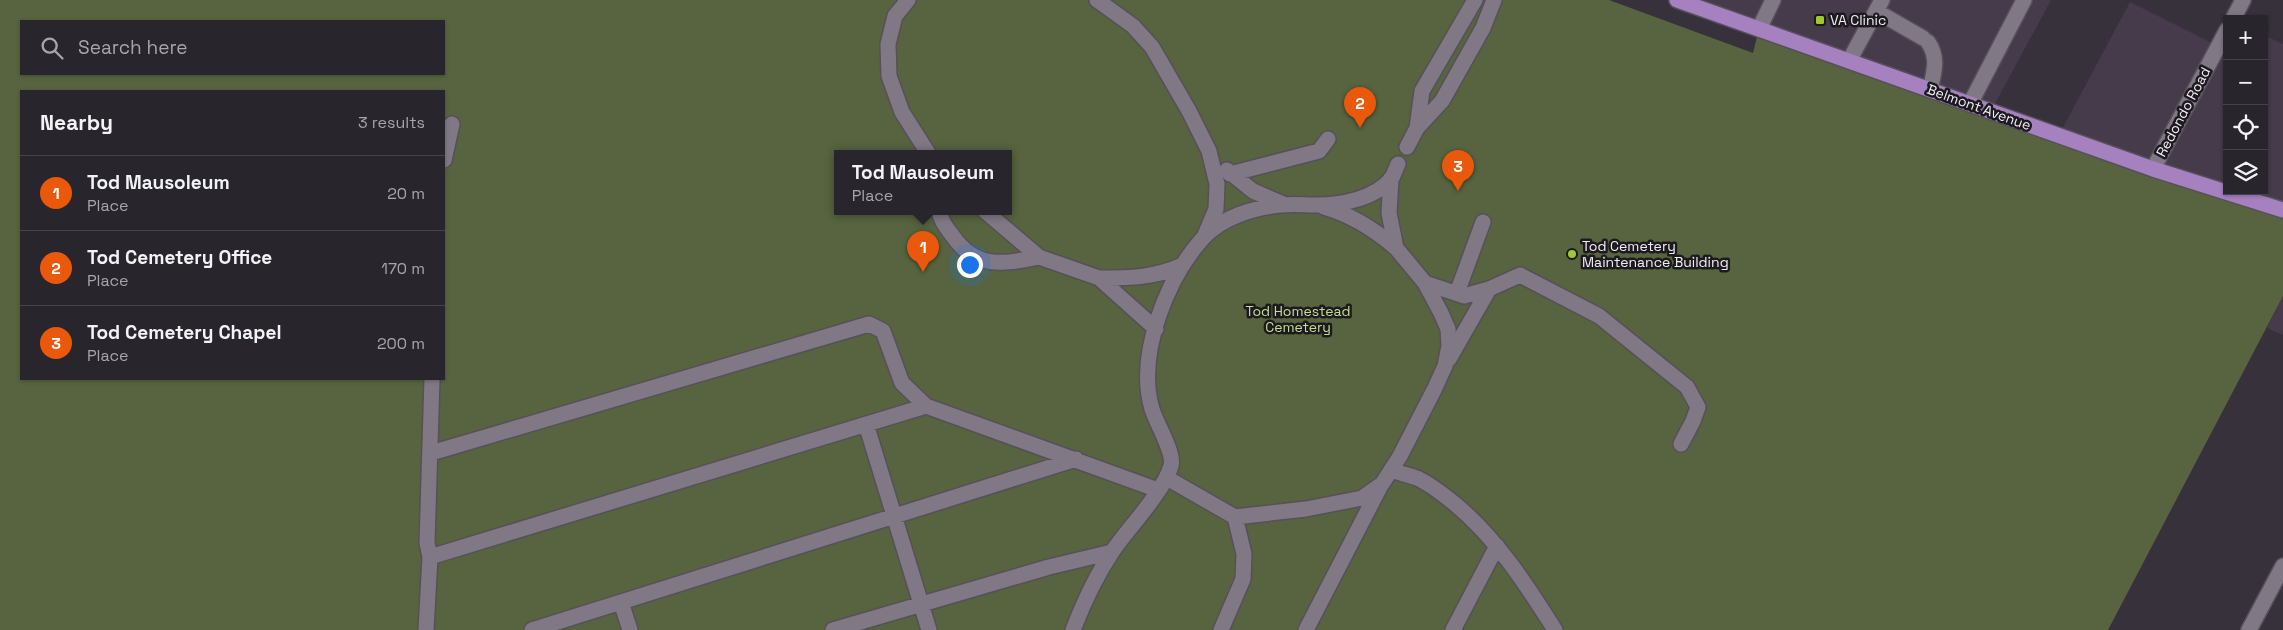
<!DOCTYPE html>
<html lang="en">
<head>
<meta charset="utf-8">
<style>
  body { margin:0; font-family:"Space Grotesk",sans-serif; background:#312d35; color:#f1f3f6 }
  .controls { position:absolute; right:15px; top:15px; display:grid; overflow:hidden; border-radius:0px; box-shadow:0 1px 4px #0004 }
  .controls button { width:45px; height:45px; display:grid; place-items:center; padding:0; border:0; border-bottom:1px solid #454249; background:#29252d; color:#f1f3f6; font:25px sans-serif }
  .you { position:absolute; left:969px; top:264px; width:18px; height:18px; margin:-12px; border:4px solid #fff; border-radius:50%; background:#1a73e8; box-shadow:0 0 0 8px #1a73e833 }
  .badge { display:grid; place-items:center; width:32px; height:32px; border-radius:50%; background:#ea580c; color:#fff; font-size:16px; font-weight:700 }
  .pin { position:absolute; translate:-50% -41px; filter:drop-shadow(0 1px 2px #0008) }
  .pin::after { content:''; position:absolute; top:26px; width:18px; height:15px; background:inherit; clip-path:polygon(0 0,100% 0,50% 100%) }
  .popup { position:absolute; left:834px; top:150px; width:178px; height:65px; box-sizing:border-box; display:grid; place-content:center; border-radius:0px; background:#29252d; filter:drop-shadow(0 1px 4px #0005); font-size:16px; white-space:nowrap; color:#a5a5aa }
  .popup b { font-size:19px; color:#f1f3f6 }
  .popup::after { content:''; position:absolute; left:50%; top:100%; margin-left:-10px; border:10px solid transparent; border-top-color:#29252d }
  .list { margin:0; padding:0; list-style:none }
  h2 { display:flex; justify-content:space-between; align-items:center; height:65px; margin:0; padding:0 20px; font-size:21px }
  h2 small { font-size:16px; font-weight:400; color:#a5a5aa }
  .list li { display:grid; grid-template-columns:32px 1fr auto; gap:15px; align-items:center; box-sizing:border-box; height:75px; padding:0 20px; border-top:1px solid #454249 }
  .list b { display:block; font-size:19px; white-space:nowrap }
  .list p { margin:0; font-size:16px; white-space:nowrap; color:#a5a5aa }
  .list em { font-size:16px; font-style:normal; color:#a5a5aa }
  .icon { flex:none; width:28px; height:28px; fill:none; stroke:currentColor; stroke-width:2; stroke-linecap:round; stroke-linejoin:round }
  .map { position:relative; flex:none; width:2283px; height:630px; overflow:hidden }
  .search { position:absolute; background:#29252d; box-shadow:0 1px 4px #0004; left:20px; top:20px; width:425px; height:55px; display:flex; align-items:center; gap:12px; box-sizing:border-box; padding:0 18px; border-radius:0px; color:#a5a5aa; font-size:19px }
  .panel { position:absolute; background:#29252d; box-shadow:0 1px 4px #0004; left:20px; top:90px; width:425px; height:290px; border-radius:0px }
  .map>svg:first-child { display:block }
</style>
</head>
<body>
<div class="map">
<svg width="2283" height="630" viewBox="0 0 2283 630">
  <rect width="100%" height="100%" fill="#37313c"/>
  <path fill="#453b4a" d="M1677 0H2051L1991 111Z
    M2130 2 2218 46 2227 30V191H2264V35L2283 44V210L2233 195 2059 135Z
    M2283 296V335L2267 328Z"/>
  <path fill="#57643f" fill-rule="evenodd" d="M0 0H1609L1753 53 1759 29 2283 210V296L2108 630H0ZM21 21H444V74H21ZM21 91H444V379H21ZM838 153H1008V211H838Z"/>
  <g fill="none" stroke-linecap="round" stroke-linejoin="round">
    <g stroke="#565059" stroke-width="18">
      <path id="minor" d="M908 0 895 16 888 44 889 76 902 112 928 153
        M1097 0 1133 26 1152 47 1189 111 1209 151 1217 184 1216 209 1205 235
        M1876 11 1923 38
        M2233 19 2243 0
        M1759 29 1773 0
        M1928 42C1939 58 1934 72 1930 90
        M1849 61 1882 0
        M1970 104 2024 0
        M1417 128 1422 91 1475 0
        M1407 147 1417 128 1442 101 1483 28 1494 0
        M444 160 452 124
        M2153 169 2227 30
        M1227 170 1253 191 1283 204
        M1230 174 1319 151 1328 139
        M1324 207C1352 215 1374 229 1396 248
        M939 211C941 221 946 227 952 235 976 270 1003 264 1039 257
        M985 211 1039 257 1099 278 1156 329
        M1099 278C1131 278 1153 278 1183 265
        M1425 283 1464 296 1489 289 1520 275 1599 316 1687 387 1698 407 1693 421 1681 444
        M1457 293 1483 222
        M1449 359 1489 289
        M866 424 929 630
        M431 453 869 324 883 331 902 383 926 406 1158 490
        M1391 470C1399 473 1408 475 1417 478 1430 484 1444 495 1455 504 1497 539 1526 584 1555 630
        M1167 478 1235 517 1306 509 1362 498 1382 484 1400 456 1434 390 1445 366 1449 346 1448 329 1441 313 1425 283 1396 248 1389 213 1391 178
        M430 557 427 543 432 379
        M621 602 630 630
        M426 630 430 557 926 406
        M532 630 1076 459
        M833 630 1049 567 1112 552
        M1073 630C1083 604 1096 576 1112 552 1128 528 1163 493 1171 466 1175 453 1156 423 1152 409 1136 355 1167 278 1203 238 1222 217 1255 207 1282 205 1293 204 1304 205 1316 205 1341 205 1375 199 1392 178 1394 174 1396 168 1398 164
        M1221 630 1243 579 1244 554 1235 517
        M1306 630 1380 487
        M1453 630 1497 546
        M2249 630 2283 566"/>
    </g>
    <g stroke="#565059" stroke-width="18">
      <path id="major" d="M1677 0 2153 169 2283 210"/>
    </g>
    <use href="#minor" stroke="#807985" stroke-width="15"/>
    <use href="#major" stroke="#a681bf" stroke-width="15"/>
  </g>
  <g fill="#9fca2e" stroke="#1d1a1f" stroke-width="2">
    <rect x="1815" y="15" width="10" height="10" rx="2.5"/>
    <circle cx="1572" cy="254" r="5"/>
  </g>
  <g text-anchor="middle" stroke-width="5" stroke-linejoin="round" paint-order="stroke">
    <g font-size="14" fill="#f1edf4" stroke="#1d1a1f" text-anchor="start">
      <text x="1830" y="25">VA Clinic</text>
      <text x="1582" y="251">Tod Cemetery<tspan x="1582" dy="16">Maintenance Building</tspan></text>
    </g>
    <g font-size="14" fill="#f1edf4" stroke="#1d1a1f">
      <text transform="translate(1979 107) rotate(20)" y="5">Belmont Avenue</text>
      <text transform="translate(2183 112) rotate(-62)" y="5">Redondo Road</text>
    </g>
    <g font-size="14" fill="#c3de92" stroke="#1d1a1f">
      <text x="1298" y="316">Tod Homestead<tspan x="1298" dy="16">Cemetery</tspan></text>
    </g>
  </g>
</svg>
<div class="controls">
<button>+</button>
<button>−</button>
<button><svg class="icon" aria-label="locate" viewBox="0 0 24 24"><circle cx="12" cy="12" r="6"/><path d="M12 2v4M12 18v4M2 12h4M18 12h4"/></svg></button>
<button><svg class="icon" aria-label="layers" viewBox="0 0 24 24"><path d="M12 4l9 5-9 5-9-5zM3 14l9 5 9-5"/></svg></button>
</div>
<div class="you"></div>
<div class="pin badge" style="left:923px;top:272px">1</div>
<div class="popup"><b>Tod Mausoleum</b>Place</div>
<div class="pin badge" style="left:1360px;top:128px">2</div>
<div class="pin badge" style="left:1458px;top:191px">3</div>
<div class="search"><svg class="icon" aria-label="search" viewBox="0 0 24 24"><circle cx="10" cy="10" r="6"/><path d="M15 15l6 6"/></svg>Search here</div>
<section class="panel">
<h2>Nearby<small>3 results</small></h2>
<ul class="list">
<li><span class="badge">1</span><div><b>Tod Mausoleum</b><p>Place</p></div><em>20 m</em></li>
<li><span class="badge">2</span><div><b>Tod Cemetery Office</b><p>Place</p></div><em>170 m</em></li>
<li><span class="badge">3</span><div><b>Tod Cemetery Chapel</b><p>Place</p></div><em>200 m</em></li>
</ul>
</section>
</div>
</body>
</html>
